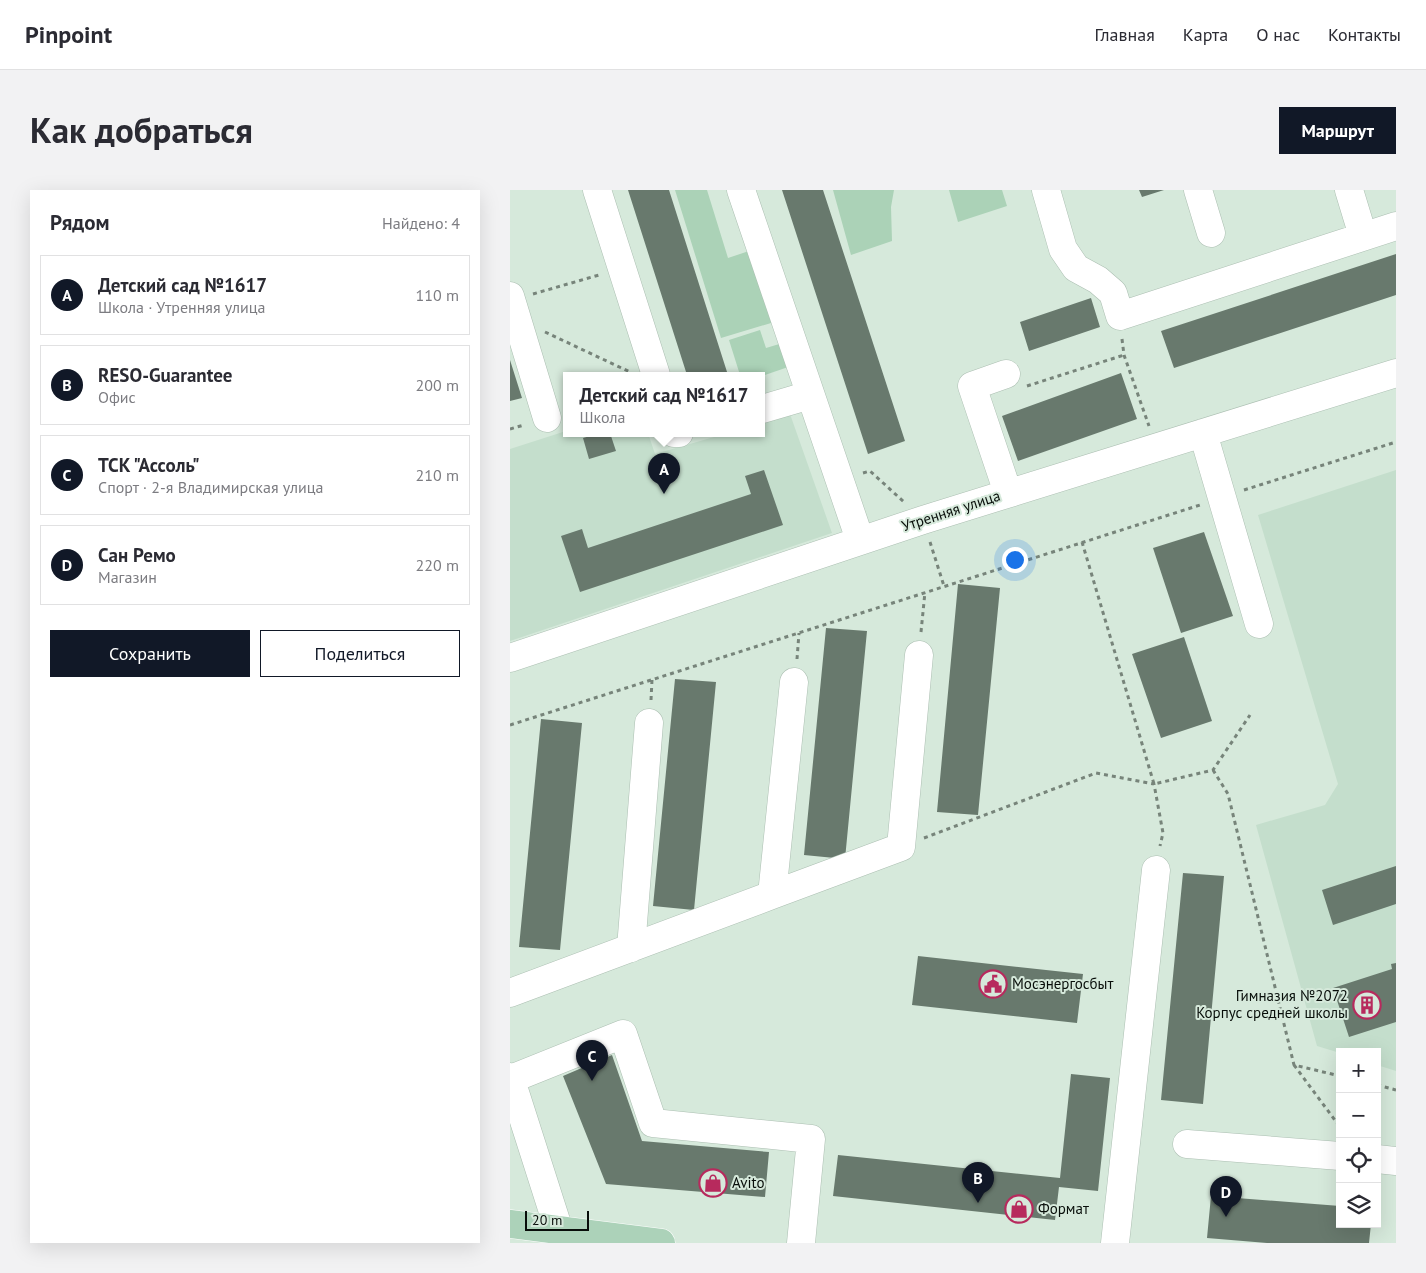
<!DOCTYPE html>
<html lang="ru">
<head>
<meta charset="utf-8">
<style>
  body { margin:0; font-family:"PT Sans",sans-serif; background:#f2f2f3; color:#2b2b33 }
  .controls { position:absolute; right:15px; bottom:15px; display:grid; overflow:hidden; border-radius:0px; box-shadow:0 5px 20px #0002 }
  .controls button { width:45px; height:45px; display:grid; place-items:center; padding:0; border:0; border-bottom:1px solid #e1e1e2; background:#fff; color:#2b2b33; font:25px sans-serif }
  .scale { position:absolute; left:15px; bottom:12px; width:64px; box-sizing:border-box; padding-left:5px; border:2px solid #080e0a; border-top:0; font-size:14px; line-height:18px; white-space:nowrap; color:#080e0a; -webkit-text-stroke:4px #d6e9db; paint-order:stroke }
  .you { position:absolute; left:504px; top:369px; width:18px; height:18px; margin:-12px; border:4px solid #fff; border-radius:50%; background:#1a73e8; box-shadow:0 0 0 8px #1a73e833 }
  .badge { display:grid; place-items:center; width:32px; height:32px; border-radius:50%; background:#111827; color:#fff; font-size:16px; font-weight:700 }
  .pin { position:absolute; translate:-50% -41px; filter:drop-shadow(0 1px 2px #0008) }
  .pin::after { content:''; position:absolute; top:26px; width:18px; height:15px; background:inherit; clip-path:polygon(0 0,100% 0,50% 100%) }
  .popup { position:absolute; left:53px; top:182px; width:202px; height:65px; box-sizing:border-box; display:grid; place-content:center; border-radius:0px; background:#fff; filter:drop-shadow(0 1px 4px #0005); font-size:16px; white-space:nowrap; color:#7c7c81 }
  .popup b { font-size:19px; color:#2b2b33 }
  .popup::after { content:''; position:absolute; left:50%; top:100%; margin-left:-10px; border:10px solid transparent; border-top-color:#fff }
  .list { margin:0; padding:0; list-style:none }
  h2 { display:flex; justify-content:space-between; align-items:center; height:65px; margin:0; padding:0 20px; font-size:21px }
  h2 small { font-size:16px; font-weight:400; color:#7c7c81 }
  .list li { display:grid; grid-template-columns:32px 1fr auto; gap:15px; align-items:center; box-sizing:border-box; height:80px; margin:0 10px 10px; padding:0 10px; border:1px solid #e1e1e2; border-radius:0px }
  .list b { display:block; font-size:19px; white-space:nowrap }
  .list p { margin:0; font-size:16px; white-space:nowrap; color:#7c7c81 }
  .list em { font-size:16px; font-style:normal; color:#7c7c81 }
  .actions { display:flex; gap:10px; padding:15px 20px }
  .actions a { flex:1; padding:11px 0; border:1px solid #111827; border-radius:0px; text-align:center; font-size:18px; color:#111827 }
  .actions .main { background:#111827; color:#fff }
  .icon { flex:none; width:28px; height:28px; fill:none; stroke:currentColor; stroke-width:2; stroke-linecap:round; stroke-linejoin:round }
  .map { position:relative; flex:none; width:886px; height:1053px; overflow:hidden; border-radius:0px }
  header { display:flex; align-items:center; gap:30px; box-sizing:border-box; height:70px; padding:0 25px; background:#fff; border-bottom:1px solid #e1e1e2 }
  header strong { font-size:24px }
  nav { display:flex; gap:28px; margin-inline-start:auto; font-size:18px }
  .intro { display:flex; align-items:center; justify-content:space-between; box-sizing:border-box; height:120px; padding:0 30px }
  h1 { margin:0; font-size:35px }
  .button { padding:12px 22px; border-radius:0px; background:#111827; color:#fff; font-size:18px; font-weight:700 }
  main { display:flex; gap:30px; padding:0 30px }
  aside { flex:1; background:#fff; border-radius:0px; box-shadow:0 5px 20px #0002 }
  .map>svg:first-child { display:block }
</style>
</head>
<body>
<header>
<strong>Pinpoint</strong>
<nav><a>Главная</a><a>Карта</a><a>О нас</a><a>Контакты</a></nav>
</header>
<div class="intro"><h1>Как добраться</h1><a class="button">Маршрут</a></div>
<main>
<aside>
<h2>Рядом<small>Найдено: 4</small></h2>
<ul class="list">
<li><span class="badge">A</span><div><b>Детский сад №1617</b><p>Школа · Утренняя улица</p></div><em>110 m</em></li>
<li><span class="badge">B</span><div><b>RESO-Guarantee</b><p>Офис</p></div><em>200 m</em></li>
<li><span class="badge">C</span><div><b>ТСК &quot;Ассоль&quot;</b><p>Спорт · 2-я Владимирская улица</p></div><em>210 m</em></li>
<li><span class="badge">D</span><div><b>Сан Ремо</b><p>Магазин</p></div><em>220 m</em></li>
</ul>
<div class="actions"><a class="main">Сохранить</a><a>Поделиться</a></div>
</aside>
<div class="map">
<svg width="886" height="1053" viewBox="0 0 886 1053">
  <rect width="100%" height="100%" fill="#d6e9db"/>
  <path fill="#c4decc" d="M280 224 322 343 0 451V259L56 241V243H138L145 264 218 243H252V233Z
    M886 280V881L867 875V862L830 863 807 856 746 635 815 615 828 594 748 325Z"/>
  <path fill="#abd2b7" d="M165 0H197L218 68 248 58 271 130 211 148Z
    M323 0H384L381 17 382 51 341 65Z
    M439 0H492L497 16 448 32Z
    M250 140 256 158 276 152 284 175 252 186 230 185 219 150Z"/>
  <path fill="#68796d" d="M118 0H159L218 185H177Z
    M272 0H313L395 251 358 264Z
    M629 0H654L632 7Z
    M886 64V105L664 178 651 141Z
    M581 108 590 137 519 161 510 132Z
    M0 170 12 208 0 211Z
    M611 183 627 229 508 271 492 226Z
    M91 243H100L106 261 79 269 73 248Z
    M254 280 273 335 70 402 51 346 72 339 78 358 241 304 235 286Z
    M694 342 723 426 671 443 643 358Z
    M448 394 490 398 468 625 427 622Z
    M316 438 357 441 335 669 294 665Z
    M674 447 702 531 651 548 622 464Z
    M165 489 206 492 184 720 143 716Z
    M31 529 72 533 50 760 9 757Z
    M886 676V714L823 735 812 700Z
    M673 683 714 686 693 914 651 910Z
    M408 766 573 784 567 833 402 815Z
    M886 773V832L839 847 823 798 882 779 881 774Z
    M102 865 132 951 259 962 255 1007 96 994 53 886Z
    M561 884 600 888 588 1001 549 997 545 1030 323 1006 328 965 550 988Z
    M701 1006 830 1016V1034H861L859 1053H757L697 1048Z"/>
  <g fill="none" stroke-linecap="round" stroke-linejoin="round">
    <g stroke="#acbfb2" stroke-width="29">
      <path id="minor" d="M87 0 146 185
        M231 0 350 350
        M536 0 553 59 566 78 588 90 603 103 610 126 886 36
        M688 0 701 43
        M839 0 853 46
        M0 106 37 228
        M496 184 462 196 498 303
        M252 219 300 205
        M164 243H169
        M693 243 749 434
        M0 468 413 330 886 183
        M262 705 391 657 409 465
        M121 758 139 533
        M0 803 262 705 284 492
        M0 887 53 1053
        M1 889 113 844 143 933 301 949 291 1053
        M677 954 830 966
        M867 969 886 971
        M605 1053 646 680"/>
    </g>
    <g stroke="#fff" stroke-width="29">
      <path id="major" d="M0 1034 151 1053"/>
    </g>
    <path stroke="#77847a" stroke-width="3" stroke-dasharray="4 4" stroke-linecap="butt" d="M23 104 89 85
      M35 142 120 182
      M612 149 614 165 639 236
      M517 196 614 165
      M0 239 14 235
      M353 283 360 281 394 312
      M734 300 886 252
      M420 352 434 396
      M572 352 644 594 703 580 740 525
      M411 442 415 402
      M287 469 289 443
      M141 510 142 490
      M0 535 690 315
      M703 580 718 604 784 875 830 886
      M414 648 586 583 644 594 653 643 650 656
      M784 875 830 937
      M867 895 886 900"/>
    <use href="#minor" stroke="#fff" stroke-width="28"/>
    <use href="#major" stroke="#acd2b9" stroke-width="28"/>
  </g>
  <defs>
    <g id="civic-ring" transform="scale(1.4375)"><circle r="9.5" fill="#d6e9db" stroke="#b72a5d" stroke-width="1.5"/><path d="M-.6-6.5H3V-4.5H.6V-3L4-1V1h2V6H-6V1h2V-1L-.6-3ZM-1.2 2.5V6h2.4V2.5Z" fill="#b72a5d"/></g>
    <g id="building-ring" transform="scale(1.4375)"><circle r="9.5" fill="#d6e9db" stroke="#b72a5d" stroke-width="1.5"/><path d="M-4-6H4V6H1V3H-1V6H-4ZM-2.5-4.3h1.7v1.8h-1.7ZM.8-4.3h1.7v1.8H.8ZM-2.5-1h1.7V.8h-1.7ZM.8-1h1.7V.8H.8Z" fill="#b72a5d"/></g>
    <g id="shop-ring" transform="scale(1.4375)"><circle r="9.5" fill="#d6e9db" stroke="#b72a5d" stroke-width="1.5"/><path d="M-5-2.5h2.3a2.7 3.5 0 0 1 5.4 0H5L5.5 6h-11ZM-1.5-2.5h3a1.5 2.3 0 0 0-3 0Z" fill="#b72a5d"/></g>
  </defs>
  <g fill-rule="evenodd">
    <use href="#civic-ring" x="483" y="794"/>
    <use href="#building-ring" x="857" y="815"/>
    <use href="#shop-ring" x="203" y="993"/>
    <use href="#shop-ring" x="509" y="1019"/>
  </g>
  <g text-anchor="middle" stroke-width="4" stroke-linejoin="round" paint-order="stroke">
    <g font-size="15" fill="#080e0a" stroke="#d6e9db">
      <text transform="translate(441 321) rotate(-18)" y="5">Утренняя улица</text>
    </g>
    <g font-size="15" fill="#080e0a" stroke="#d6e9db" text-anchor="start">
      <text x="502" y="799">Мосэнергосбыт</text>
      <text x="838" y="811" text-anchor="end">Гимназия №2072<tspan x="838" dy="17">Корпус средней школы</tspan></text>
      <text x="222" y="998">Avito</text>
      <text x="528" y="1024">Формат</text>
    </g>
  </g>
</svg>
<div class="controls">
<button>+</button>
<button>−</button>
<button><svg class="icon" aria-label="locate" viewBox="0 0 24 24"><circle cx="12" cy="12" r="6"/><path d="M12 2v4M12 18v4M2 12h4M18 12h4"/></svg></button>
<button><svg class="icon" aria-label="layers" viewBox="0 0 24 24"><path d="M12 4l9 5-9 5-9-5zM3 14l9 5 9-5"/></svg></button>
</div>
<div class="scale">20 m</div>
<div class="you"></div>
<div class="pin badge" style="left:154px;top:304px">A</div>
<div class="popup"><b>Детский сад №1617</b>Школа</div>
<div class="pin badge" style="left:468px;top:1013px">B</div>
<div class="pin badge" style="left:82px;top:891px">C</div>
<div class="pin badge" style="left:716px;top:1027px">D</div>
</div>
</main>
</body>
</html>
